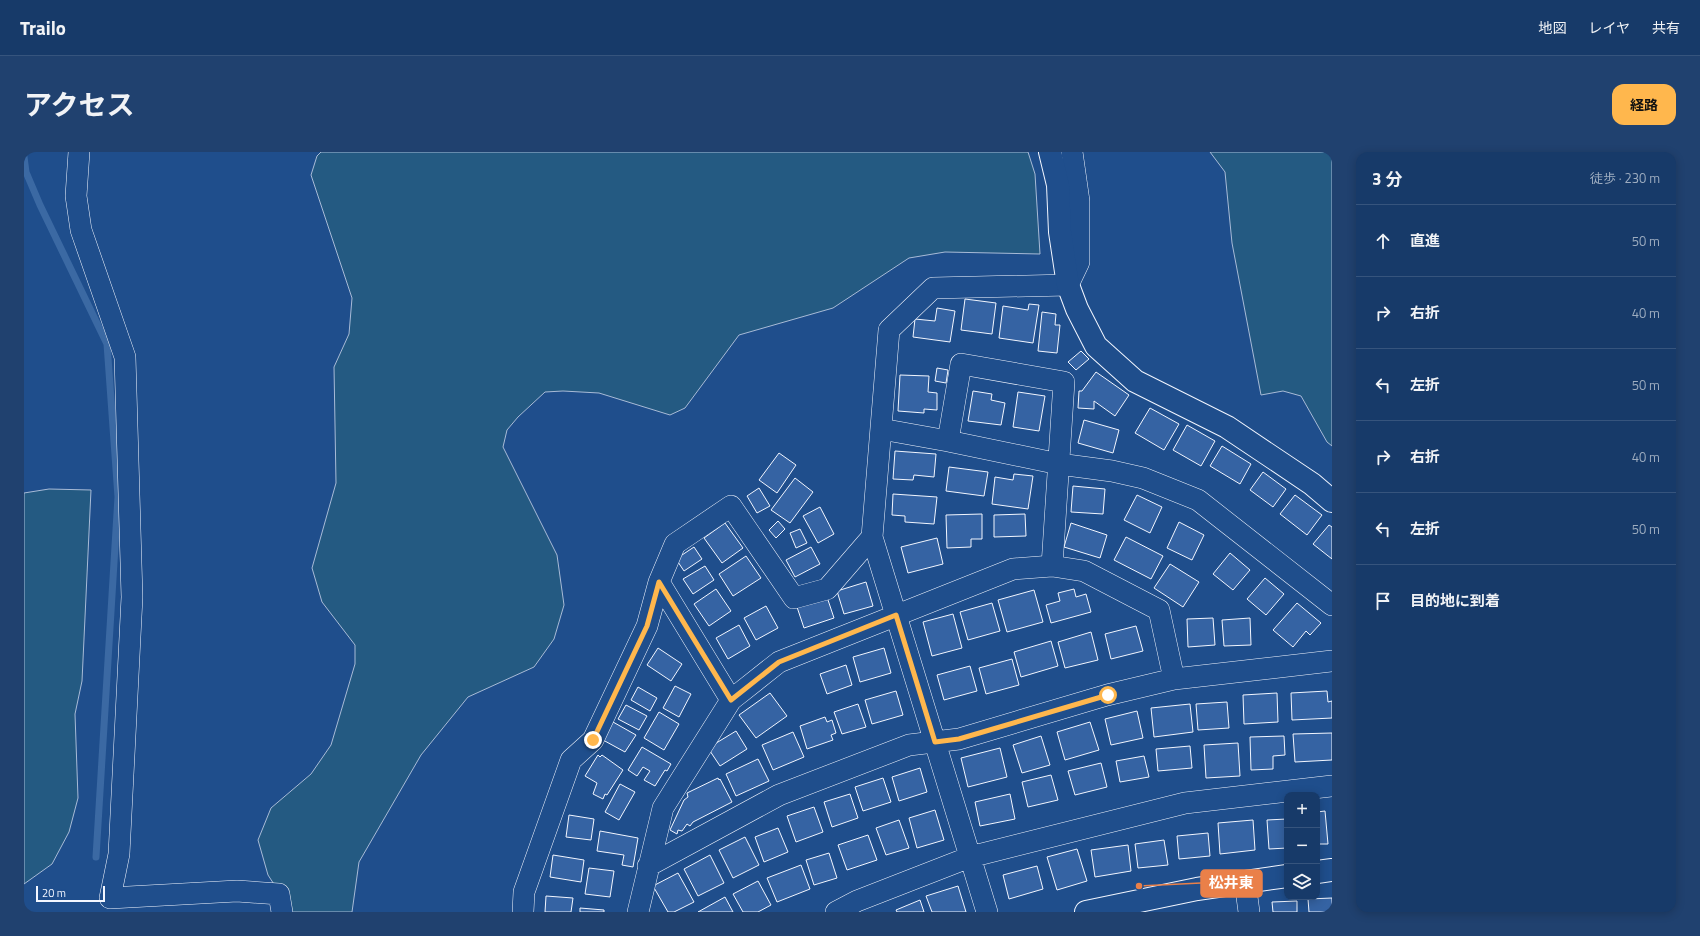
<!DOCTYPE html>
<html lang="ja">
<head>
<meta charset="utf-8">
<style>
  body { margin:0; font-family:"Titillium Web","Noto Sans JP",sans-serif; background:#20416f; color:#f1f3f6 }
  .controls { position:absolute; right:12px; bottom:12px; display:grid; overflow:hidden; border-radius:8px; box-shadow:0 2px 10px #0003 }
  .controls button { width:36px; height:36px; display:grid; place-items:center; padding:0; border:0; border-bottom:1px solid #36547d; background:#173a69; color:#f1f3f6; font:20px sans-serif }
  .scale { position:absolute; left:12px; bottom:10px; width:69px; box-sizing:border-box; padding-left:4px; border:2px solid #f2f6ff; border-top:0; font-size:11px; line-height:14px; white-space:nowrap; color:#f2f6ff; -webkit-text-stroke:3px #1f4e8c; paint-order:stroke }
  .stop { position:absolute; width:12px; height:12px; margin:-9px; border:3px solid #ffb74d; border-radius:50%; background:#fff }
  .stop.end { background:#ffb74d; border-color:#fff; box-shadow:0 1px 4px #0008 }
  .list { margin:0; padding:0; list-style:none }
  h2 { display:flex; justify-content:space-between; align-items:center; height:52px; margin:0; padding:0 16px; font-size:17px }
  h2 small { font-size:13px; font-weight:400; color:#9eadc0 }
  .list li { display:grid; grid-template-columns:26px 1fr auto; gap:12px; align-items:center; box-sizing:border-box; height:72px; padding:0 16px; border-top:1px solid #36547d }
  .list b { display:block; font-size:15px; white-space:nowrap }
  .list em { font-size:13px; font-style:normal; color:#9eadc0 }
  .icon { flex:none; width:22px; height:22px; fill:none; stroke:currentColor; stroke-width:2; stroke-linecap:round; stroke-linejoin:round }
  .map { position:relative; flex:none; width:1308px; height:760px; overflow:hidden; border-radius:12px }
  header { display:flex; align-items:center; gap:24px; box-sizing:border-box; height:56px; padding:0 20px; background:#173a69; border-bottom:1px solid #36547d }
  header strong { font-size:19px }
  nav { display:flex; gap:22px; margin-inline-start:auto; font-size:14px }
  .intro { display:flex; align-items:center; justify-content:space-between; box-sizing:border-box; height:96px; padding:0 24px }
  h1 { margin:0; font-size:28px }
  .button { padding:10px 18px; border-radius:12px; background:#ffb74d; color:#111; font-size:14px; font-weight:700 }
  main { display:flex; gap:24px; padding:0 24px }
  aside { flex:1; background:#173a69; border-radius:12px; box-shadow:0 2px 10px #0003 }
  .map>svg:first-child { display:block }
</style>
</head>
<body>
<header>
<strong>Trailo</strong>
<nav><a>地図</a><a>レイヤ</a><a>共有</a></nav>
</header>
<div class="intro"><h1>アクセス</h1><a class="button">経路</a></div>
<main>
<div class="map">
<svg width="1308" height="760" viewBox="0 0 1308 760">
  <rect width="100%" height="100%" fill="#1f4e8c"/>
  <path fill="#245a82" stroke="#a8bbd7" d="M297 0H1004L1011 22 1016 102 921 100 885 106 809 156 715 183 661 256 646 263 575 241 539 239 521 240 494 265 483 278 479 295 533 403 540 453 530 487 510 515 444 545 397 603 335 710 328 760H268L244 723 234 688 247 656 287 622 307 593 331 512V493L298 450 288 416 312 331 310 215 325 182 328 146 287 23 293 4Z
    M1186 0H1308V294L1303 290 1277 244 1259 239 1237 243 1208 91 1201 20Z
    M25 337 67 338 58 529 51 562 54 646 45 680 28 712 0 732V341Z"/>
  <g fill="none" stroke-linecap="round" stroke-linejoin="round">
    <path stroke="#3b69a3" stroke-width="7" d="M0 5 2 20 16 53 83 192 94 345 72 705"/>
  </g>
  <path fill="#3563a3" stroke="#f2f6ff" d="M941 147 972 151 968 182 937 178Z
    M1005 152 1015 153 1009 191 975 186 979 154 1004 158Z
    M913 156 931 159 926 190 889 185 891 167 911 169Z
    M1018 160 1032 162 1031 173H1036L1033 201 1014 199Z
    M1057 199 1065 207 1052 218 1044 210Z
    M913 216 924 218 922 231 911 229Z
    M1072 220 1105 243 1091 264 1070 249V257L1054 256 1055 239H1058Z
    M876 223 905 224 904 240 913 241V258L900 257V261L874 259Z
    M949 239 968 242 967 248 981 251 977 273 944 269Z
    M994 240 1021 244 1015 279 989 275Z
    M1126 256 1155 272 1140 298 1111 281Z
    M1060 268 1095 278 1089 301 1054 291Z
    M1163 273 1191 289 1177 314 1149 298Z
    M1198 294 1227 312 1216 332 1186 314Z
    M871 299 912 302 910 325 890 323 889 328 869 327Z
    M755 301 772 313 753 341 735 328Z
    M925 315 964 320 960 344 922 339Z
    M1239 320 1262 337 1249 355 1226 338Z
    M990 322 1009 324 1004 357 968 352 971 325 989 328Z
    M771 326 789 340 766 371 747 358Z
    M1049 334 1081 337 1079 362 1047 360Z
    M735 336 746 354 733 361 723 344Z
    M869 342 913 345 910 372 881 370V364L868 363Z
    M1113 343 1138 355 1126 381 1100 368Z
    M1271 343 1298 363 1283 383 1256 362Z
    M796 355 810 382 794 391 779 364Z
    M958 362V387H947V395L923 396 922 363Z
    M1001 362 1002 384 970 385V363Z
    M754 369 761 377 752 386 745 378Z
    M1155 370 1180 383 1168 408 1143 396Z
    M701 371 719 396 698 411 680 386Z
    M1047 371 1083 383 1076 406 1040 395Z
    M1305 373 1308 375V407L1289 392Z
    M776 377 783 391 772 396 766 381Z
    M1102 385 1139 404 1127 427 1090 408Z
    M913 386 919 412 884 421 877 395Z
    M670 395 678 407 660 419 652 407Z
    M787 395 796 412 771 425 762 408Z
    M1206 401 1226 418 1209 438 1189 422Z
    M722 404 737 426 709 444 695 422Z
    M1146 412 1175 430 1159 455 1130 436Z
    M681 414 690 428 669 442 659 427Z
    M1241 426 1260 442 1242 463 1223 447Z
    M842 430 849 454 820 462 813 439Z
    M692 437 707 459 685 474 670 452Z
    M1050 437 1052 445 1062 442 1067 460 1027 471 1022 453 1036 449 1034 441Z
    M1010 438 1019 470 983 480 974 448Z
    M803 445 810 466 780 476 773 455Z
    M968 451 976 479 944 488 936 460Z
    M1273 451 1297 471 1286 483 1282 479 1269 495 1249 478Z
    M742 454 754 476 732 488 720 466Z
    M929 462 938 496 908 504 899 470Z
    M1189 466 1191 493 1164 495 1163 467Z
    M1226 466 1227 493 1200 494 1198 468Z
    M715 473 726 494 704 507 692 486Z
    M1112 474 1119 499 1087 507 1081 482Z
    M1067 480 1074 508 1041 516 1034 490Z
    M1027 489 1034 514 997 525 990 500Z
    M634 496 658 512 647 529 623 513Z
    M860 496 867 521 836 530 829 505Z
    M988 507 995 533 962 542 955 516Z
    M822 513 828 533 803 542 796 522Z
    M946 514 953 539 920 548 913 523Z
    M651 534 667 542 655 565 639 556Z
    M614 535 633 546 626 559 607 548Z
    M872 539 879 563 848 572 841 548Z
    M1303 539 1304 550 1308 549V566L1268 568 1267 541Z
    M746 541 763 564 732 586 715 563Z
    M1253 541 1254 570 1220 572 1219 543Z
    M1203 550 1205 576 1174 578 1172 552Z
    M834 552 842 575 818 582 810 560Z
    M1166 552 1169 580 1130 585 1127 556Z
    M602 553 623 564 615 578 594 567Z
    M1113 559 1119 586 1087 593 1081 567Z
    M635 560 655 572 640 598 620 586Z
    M801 565 803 570 808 568 812 581 807 583 809 588 783 597 776 574Z
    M589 570 612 583 601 600 579 588Z
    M1066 570 1075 598 1041 608 1033 580Z
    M712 579 723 597 696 614 684 596Z
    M769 580 780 605 749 618 738 593Z
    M1308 581V608L1271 610 1269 582Z
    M1017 584 1026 613 998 621 989 593Z
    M1260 584 1261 603 1249 604V617L1227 618 1226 585Z
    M1214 591 1216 624 1182 626 1180 593Z
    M1166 594 1168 616 1134 619 1132 597Z
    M618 595 647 612 643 619 641 618 631 634 620 628 626 619 619 615 613 624 604 618Z
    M976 596 983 625 944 635 937 606Z
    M574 603 576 605 578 603 599 618 583 643 581 642 579 647 569 642 573 631 561 624Z
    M1120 604 1125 625 1096 630 1092 609Z
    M734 607 745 629 712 644 702 622Z
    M1077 611 1083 635 1051 643 1044 619Z
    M896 616 903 640 875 649 868 625Z
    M1027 623 1034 648 1004 655 998 630Z
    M694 626 695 628 696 627 708 650 669 670 666 674 663 672 658 679 654 678 653 682 646 678 660 648 664 645 663 641Z
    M859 626 867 650 839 659 831 635Z
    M596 632 611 640 595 668 581 660Z
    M826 642 834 666 808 675 800 650Z
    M986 642 991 667 956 674 951 650Z
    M790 655 799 680 772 690 763 664Z
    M911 658 920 688 893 696 885 666Z
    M1301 659 1304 692H1293V660Z
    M545 663 570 667 567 688 542 685Z
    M1263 667V696L1245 697 1243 668Z
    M875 668 885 696 862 703 852 676Z
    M1229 668 1231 698 1196 702 1194 671Z
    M754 676 764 700 740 710 731 685Z
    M576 679 614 686 609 715 598 713 600 703 573 699Z
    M1184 681 1186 704 1155 707 1153 684Z
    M844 683 853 708 823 718 814 693Z
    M721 685 735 713 709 726 695 698Z
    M1140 688 1144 713 1114 716 1111 692Z
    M1104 693 1107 719 1071 725 1067 698Z
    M1053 697 1063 729 1033 738 1023 705Z
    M805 701 813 726 790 733 782 708Z
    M529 703 560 708 557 730 526 725Z
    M686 703 700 731 674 744 660 717Z
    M777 713 786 737 753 750 743 726Z
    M1013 714 1019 737 985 747 979 723Z
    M565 716 590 719 586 745 561 742Z
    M654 721 670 750 650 760H644L629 734Z
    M734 729 747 753 734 760H719L709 742Z
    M934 734 942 760H908L902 744Z
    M522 744 549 746 547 760H521Z
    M701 745 709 760H674Z
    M1308 746V760H1285L1284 747Z
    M896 748 900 760H873L872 758Z
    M1273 749V760H1249L1248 750Z
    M556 756 580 758V760H556Z"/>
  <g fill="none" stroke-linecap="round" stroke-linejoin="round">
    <g stroke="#f2f6ff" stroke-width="22">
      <path id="minor" d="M55 0 52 44 57 78 101 205 108 445 95 702 86 746 213 739 255 742 258 760
        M857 277 924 289 1035 312 1088 319 1119 326 1174 348 1308 453
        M924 289 937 212 1040 230 1028 414
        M635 430 707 548
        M624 714 755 643 885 593 935 587 1083 543 1150 527 1308 509
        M1221 730 1225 760
        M499 760 500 740 547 608 569 588 623 474 635 430 651 392 707 354 770 446 803 437 848 385
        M614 760 639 656 707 548 755 510 989 417 1028 414 1060 419 1135 458 1150 527
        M812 760 833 749 946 705 1161 651 1308 634
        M963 760 848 385 865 178 909 136 1044 133 1055 110V49L1048 0"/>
    </g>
    <g stroke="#f2f6ff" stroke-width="24">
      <path id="tertiary" d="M1026 0 1034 33 1036 80 1044 133 1053 157 1072 194 1111 229 1203 275 1288 332 1308 349
        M1293 720 1308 718
        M1062 760 1173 737 1263 724"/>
    </g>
    <use href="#minor" stroke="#1f4e8c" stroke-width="21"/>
    <use href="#tertiary" stroke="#1f4e8c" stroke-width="22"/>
  </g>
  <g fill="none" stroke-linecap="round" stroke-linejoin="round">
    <path stroke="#ffb74d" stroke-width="5" d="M569 588 623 474 635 430 707 548 755 510 872 463 911 590 935 587 1084 543"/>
  </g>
  <path fill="none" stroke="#ea8049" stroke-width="1.5" d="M1115 734L1177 731"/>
  <circle fill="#ea8049" stroke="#1f4e8c" stroke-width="1.5" cx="1115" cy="734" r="4"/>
  <rect fill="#ea8049" stroke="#ea8049" stroke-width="1.5" x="1177" y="718" width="61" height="27" rx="4"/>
  <g font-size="15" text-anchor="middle" font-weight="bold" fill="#fff">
    <text x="1207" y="736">松井東</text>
  </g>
</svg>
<div class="controls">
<button>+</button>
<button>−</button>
<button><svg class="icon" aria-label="layers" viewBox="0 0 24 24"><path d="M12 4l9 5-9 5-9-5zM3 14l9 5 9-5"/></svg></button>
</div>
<div class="scale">20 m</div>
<div class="stop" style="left:1084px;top:543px"></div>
<div class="stop end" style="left:569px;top:588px"></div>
</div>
<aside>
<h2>3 分<small>徒歩 · 230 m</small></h2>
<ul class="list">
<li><svg class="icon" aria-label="ahead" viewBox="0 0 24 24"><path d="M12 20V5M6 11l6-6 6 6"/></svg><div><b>直進</b></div><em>50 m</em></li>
<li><svg class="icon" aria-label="right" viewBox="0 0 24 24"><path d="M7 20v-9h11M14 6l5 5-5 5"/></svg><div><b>右折</b></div><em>40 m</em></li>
<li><svg class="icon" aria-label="left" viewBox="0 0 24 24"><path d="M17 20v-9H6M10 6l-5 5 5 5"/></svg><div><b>左折</b></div><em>50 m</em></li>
<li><svg class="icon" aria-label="right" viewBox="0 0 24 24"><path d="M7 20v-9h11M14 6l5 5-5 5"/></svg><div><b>右折</b></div><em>40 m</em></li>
<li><svg class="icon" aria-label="left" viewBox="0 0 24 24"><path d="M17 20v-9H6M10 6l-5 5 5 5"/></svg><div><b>左折</b></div><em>50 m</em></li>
<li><svg class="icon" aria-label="arrive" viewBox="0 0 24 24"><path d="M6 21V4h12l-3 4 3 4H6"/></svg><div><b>目的地に到着</b></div></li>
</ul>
</aside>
</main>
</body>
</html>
